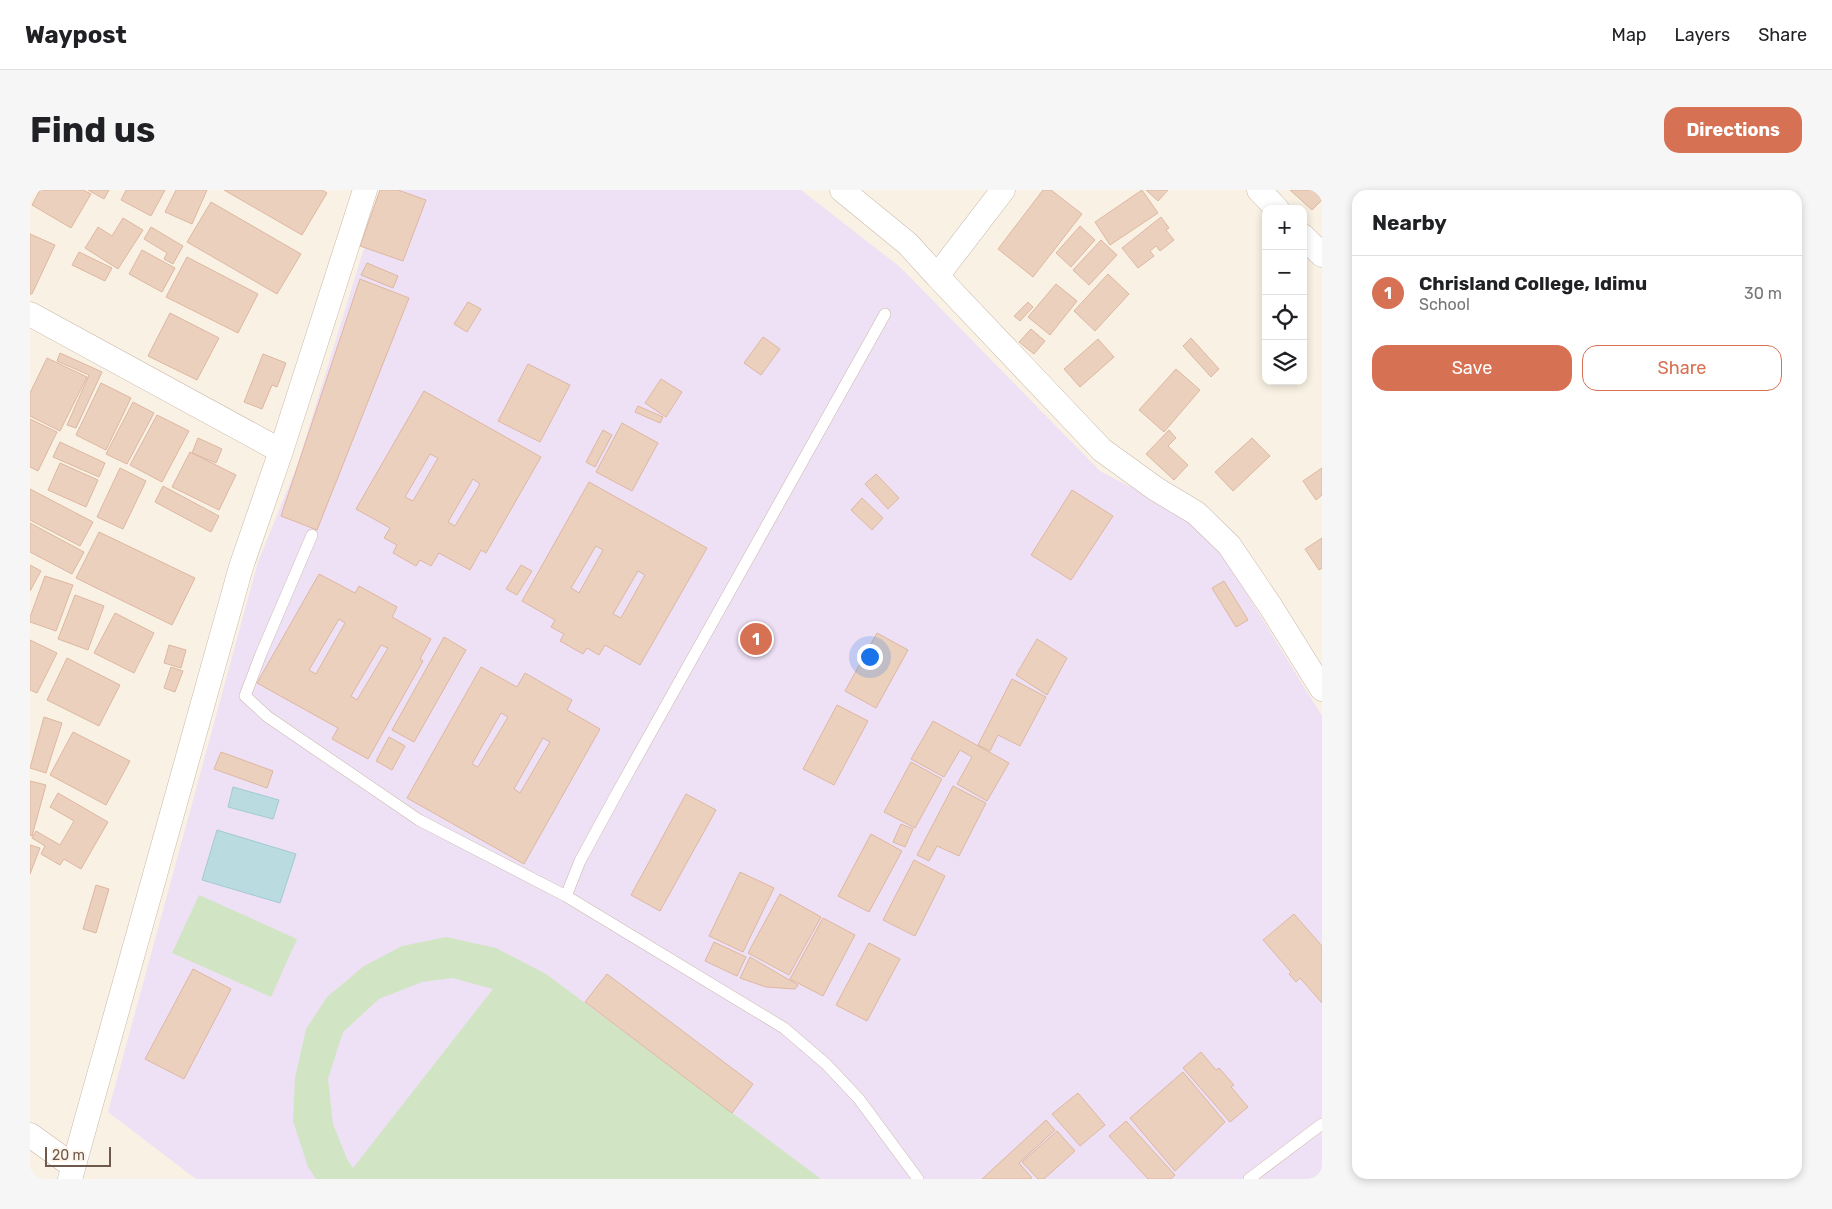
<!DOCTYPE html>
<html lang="en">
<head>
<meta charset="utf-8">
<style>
  body { margin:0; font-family:Rubik,sans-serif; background:#f6f6f6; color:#202124 }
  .controls { position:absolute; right:15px; top:15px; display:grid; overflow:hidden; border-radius:10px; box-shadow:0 2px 8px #0003 }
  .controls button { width:45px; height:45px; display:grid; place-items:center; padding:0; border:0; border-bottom:1px solid #e0e0e0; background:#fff; color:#202124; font:25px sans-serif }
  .scale { position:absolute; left:15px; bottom:12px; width:66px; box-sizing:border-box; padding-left:5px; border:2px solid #6f584c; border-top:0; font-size:14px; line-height:18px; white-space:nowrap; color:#6f584c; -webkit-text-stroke:4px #fdf5e9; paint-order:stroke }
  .you { position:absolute; left:839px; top:466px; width:18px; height:18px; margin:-12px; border:4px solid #fff; border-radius:50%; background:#1a73e8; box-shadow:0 0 0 8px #1a73e833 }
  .badge { display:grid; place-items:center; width:32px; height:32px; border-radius:50%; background:#d77154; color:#fff; font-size:16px; font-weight:700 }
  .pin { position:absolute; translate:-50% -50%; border:2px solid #fff; box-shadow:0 1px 5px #0006 }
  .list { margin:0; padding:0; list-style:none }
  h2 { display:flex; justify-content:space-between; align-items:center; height:65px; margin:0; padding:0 20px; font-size:21px }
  h2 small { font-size:16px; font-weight:400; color:#757577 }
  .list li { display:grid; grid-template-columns:32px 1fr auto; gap:15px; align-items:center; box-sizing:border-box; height:75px; padding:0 20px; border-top:1px solid #e0e0e0 }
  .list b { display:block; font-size:19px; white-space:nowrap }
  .list p { margin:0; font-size:16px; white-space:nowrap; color:#757577 }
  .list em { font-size:16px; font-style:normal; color:#757577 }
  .actions { display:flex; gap:10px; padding:15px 20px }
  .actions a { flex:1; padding:11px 0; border:1px solid #d77154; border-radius:15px; text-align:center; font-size:18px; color:#d77154 }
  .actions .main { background:#d77154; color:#fff }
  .icon { flex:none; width:28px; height:28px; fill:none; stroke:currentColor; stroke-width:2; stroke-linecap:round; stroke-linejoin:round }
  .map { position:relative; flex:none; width:1292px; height:989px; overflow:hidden; border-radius:15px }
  header { display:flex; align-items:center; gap:30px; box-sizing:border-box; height:70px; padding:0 25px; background:#fff; border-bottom:1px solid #e0e0e0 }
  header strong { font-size:24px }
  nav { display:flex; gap:28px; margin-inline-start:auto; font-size:18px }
  .intro { display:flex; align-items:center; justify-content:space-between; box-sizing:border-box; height:120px; padding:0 30px }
  h1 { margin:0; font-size:35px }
  .button { padding:12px 22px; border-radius:15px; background:#d77154; color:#fff; font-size:18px; font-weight:700 }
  main { display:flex; gap:30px; padding:0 30px }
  aside { flex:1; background:#fff; border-radius:15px; box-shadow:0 2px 8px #0003 }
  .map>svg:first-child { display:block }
</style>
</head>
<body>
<header>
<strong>Waypost</strong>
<nav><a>Map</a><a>Layers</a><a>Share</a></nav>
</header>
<div class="intro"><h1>Find us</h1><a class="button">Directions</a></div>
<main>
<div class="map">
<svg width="1292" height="989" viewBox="0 0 1292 989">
  <rect width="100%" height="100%" fill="#f9f1e3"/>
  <path fill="#eee0f5" d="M352 0H771L870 77 1070 281 1175 336 1292 526V989H166L78 922 228 372 267 276Z"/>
  <path fill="#d1e5c4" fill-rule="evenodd" d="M169 705 267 749 241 807 142 763Z
    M416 747 466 758 516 784 791 989H286L278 977 263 931 265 888 276 839 297 807 334 776 372 756ZM422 788 463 799 323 978 317 969 303 934 298 889 313 842 349 809 392 792Z"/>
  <path fill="#badbe0" stroke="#a1cad1" d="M203 597 249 610 243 629 198 617Z
    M187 640 266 664 250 713 172 690Z"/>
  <path fill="#ecd0be" stroke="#ddb7a0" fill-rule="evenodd" d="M10 0H53L61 4 41 38 2 15Z
    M58 0H79L74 9Z
    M96 0H135L121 26 91 10Z
    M146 0H177L162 34 135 22Z
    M194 0H292L297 3 272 45Z
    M350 0H368L396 10 373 71 330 56Z
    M1013 0H1021L1052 24 1003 87 968 59Z
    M1112 0 1128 23 1080 55 1065 32Z
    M1116 0H1138L1128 11Z
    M1260 0H1292V10L1282 20Z
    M181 12 271 64 247 104 157 52Z
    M1131 27 1139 38 1136 40 1144 50 1130 61 1126 56 1120 61 1124 66 1108 78 1092 58Z
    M93 28 113 40 88 79 55 58 68 37 82 46Z
    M1050 36 1065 50 1041 77 1026 63Z
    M121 37 153 56 143 74 134 69 137 63 114 49Z
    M0 44 25 55 2 104H0Z
    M1071 50 1087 65 1059 95 1043 80Z
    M112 60 145 78 132 102 99 84Z
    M49 62 82 78 75 91 42 75Z
    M157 67 228 104 208 143 136 107Z
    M337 73 368 86 363 98 331 85Z
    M1078 84 1099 104 1065 141 1044 121Z
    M330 89 379 108 287 340 251 326Z
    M1026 94 1047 111 1020 145 998 127Z
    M438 112 451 119 437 142 424 134Z
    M998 112 1003 117 990 131 984 126Z
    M140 123 189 148 167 190 118 166Z
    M1001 139 1015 151 1004 164 989 152Z
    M733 147 750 159 731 185 714 173Z
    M1161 148 1189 179 1181 187 1153 156Z
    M1068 149 1084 167 1050 197 1034 179Z
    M30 163 72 182 46 238 37 235 59 185 27 171Z
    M233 164 256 173 247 197 242 195 232 219 214 212Z
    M17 168 57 187 30 241 0 226V203Z
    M498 174 540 195 510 252 468 231Z
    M1146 179 1170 200 1134 242 1109 220Z
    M631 189 652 202 636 227 615 213Z
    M71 193 101 208 76 260 46 245Z
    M394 201 511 267 456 363 451 360 440 380 409 363 401 376 390 370 386 376 363 363 367 355 354 348 360 338 326 319ZM400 264 408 268 383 311 375 307ZM443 289 450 294 425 336 418 332Z
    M103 212 124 223 97 274 76 264Z
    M608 216 633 227 630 233 605 222Z
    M127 225 159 241 132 292 100 275Z
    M0 229 27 242 8 281 0 277Z
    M592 233 628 253 602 301 566 282Z
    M573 240 582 245 565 277 556 272Z
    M1139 240 1146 248 1138 256 1158 275 1144 290 1116 264Z
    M168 248 192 259 186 273 162 263Z
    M1222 248 1240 266 1203 301 1185 282Z
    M30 252 75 273 69 287 23 267Z
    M160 262 206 285 189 320 142 297Z
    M30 273 68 290 56 317 18 300Z
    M90 278 116 291 93 339 67 327Z
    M1292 278V305L1286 310 1273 291Z
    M846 284 869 308 858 319 835 294Z
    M559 292 677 358 610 475 575 455 569 465 557 458 553 464 530 451 534 444 521 437 525 430 492 411ZM566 356 573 360 549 403 541 398ZM608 381 615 385 591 428 583 424Z
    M133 296 189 326 181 342 125 312Z
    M0 299 63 332 50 356 0 330Z
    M1042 300 1083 326 1041 390 1001 365Z
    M832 308 853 328 842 340 821 320Z
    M0 333 54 362 42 384 0 362Z
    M69 342 165 388 142 435 46 388Z
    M1292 348V378L1289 380 1275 359Z
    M0 375 11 381 0 401Z
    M491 375 502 381 487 405 476 399Z
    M289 384 325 403 329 396 367 417 362 427 401 449 390 469 393 471 338 569 302 549 308 538 227 493ZM309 429 315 433 286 484 279 480ZM351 455 358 458 327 510 321 506Z
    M15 386 43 395 26 441 0 432V427Z
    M1194 391 1218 430 1206 437 1182 398Z
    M45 405 74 416 58 460 28 449Z
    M85 423 124 443 104 483 64 463Z
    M847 443 878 460 846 518 815 501Z
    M414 447 436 460 384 552 362 540Z
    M1007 449 1037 468 1017 505 986 485Z
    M0 450 27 463 7 503 0 500Z
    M139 455 156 460 151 478 134 473Z
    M37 468 90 495 69 536 17 510Z
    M141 477 153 481 145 502 134 498Z
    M451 477 487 497 495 483 542 510 537 520 570 539 494 674 377 608ZM471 523 478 527 448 577 442 574ZM513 548 520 552 490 603 484 599Z
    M982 489 1016 507 990 556 968 545 960 561 948 555Z
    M807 515 838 531 804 595 773 579Z
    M14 527 32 533 16 583 0 578Z
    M903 531 979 573 957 611 927 594 942 567 930 560 914 587 881 569Z
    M43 542 100 571 76 615 20 585Z
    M359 547 375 556 362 580 346 571Z
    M191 562 243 581 237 598 184 579Z
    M881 572 912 589 885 638 854 622Z
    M0 591 16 595 2 646 0 645Z
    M923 596 956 613 929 666 907 656 899 671 887 665Z
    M28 603 78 632 51 679 34 669 30 675 11 664 15 656 2 648 6 641 30 655 44 631 20 617Z
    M656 604 686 620 630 721 601 705Z
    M871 634 883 639 875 657 863 652Z
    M841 644 872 661 839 722 808 706Z
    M0 655 10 658 0 684Z
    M884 670 915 686 885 746 853 730Z
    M710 682 744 698 713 762 679 746Z
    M66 695 79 699 66 743 53 739Z
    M750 704 791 727 759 785 718 763Z
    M1264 724 1292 756V813L1270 788 1266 792 1259 784 1261 782 1233 750Z
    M793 728 825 745 793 806 760 789Z
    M684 752 716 767 707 786 675 771Z
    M839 753 870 769 837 831 806 815Z
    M720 767 768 795 765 799 736 797 710 788Z
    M163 779 201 799 154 889 115 869Z
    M577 784 723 894 702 923 555 812Z
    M1171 862 1186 880 1189 878 1204 895 1201 897 1218 917 1200 932 1153 878Z
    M1153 882 1195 932 1145 981 1100 928Z
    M1048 903 1075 935 1050 956 1022 924Z
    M1016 930 1025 940 989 973 1002 988 1001 989H952Z
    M1096 931 1145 985 1141 989H1118L1079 946Z
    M1027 941 1045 961 1014 989H1008L992 972Z"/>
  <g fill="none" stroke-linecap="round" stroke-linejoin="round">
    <g stroke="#c9b8ab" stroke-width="12">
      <path id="service" d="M282 345 231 464 215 506 238 527 389 630 536 706 754 838 796 874 829 909 888 989
        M536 706 550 671 587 603 855 124
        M1219 989 1292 934"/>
    </g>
    <g stroke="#c9b8ab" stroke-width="25">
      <path id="minor" d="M812 0 878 54 907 86 1072 260 1126 299 1166 323 1199 355 1241 417 1292 499
        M1229 0 1247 19
        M1273 46 1292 65
        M907 86 973 0
        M0 124 251 261
        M0 945 43 976
        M40 989 211 377 251 261 335 0"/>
    </g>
    <use href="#service" stroke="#fff" stroke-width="11"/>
    <use href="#minor" stroke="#fff" stroke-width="24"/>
  </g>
</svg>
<div class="controls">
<button>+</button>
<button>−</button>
<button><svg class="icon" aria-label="locate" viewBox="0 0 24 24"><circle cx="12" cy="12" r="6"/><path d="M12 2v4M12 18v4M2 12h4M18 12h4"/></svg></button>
<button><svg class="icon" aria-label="layers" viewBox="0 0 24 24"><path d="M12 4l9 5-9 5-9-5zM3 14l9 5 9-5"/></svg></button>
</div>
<div class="scale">20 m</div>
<div class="you"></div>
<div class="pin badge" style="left:726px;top:449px">1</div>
</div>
<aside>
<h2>Nearby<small></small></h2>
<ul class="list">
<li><span class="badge">1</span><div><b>Chrisland College, Idimu</b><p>School</p></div><em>30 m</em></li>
</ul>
<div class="actions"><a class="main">Save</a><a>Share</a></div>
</aside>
</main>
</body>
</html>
